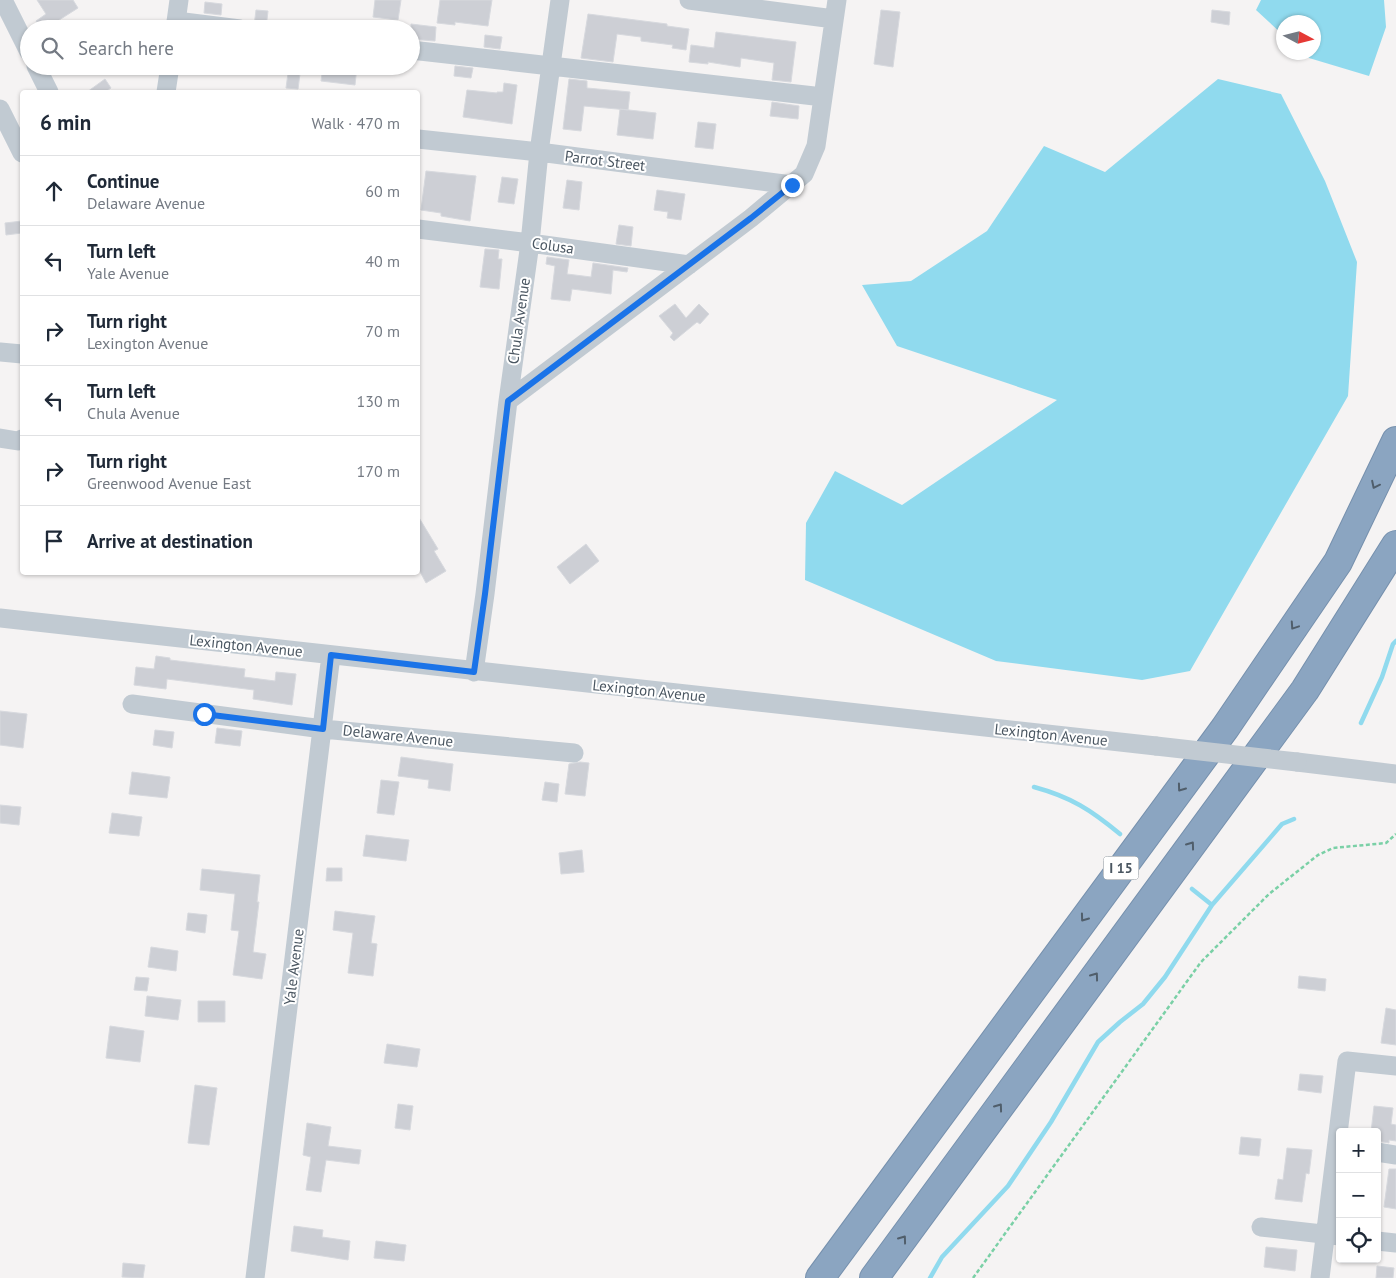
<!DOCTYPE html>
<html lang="en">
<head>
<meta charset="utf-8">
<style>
  body { margin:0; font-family:"PT Sans",sans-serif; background:#f6f6f7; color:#1f2937 }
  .controls { position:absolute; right:15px; bottom:15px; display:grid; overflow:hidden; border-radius:5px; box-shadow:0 1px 4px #0004 }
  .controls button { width:45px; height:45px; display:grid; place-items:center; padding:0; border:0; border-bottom:1px solid #e0e1e3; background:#fff; color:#1f2937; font:25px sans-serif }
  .compass { position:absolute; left:1276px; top:15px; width:45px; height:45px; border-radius:50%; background:#fff; box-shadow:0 1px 4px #0004; rotate:97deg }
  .stop { position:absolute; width:15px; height:15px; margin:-11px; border:4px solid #1a73e8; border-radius:50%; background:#fff }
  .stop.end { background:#1a73e8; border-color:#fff; box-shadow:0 1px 5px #0008 }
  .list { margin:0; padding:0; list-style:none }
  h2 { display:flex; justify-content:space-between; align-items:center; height:65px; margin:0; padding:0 20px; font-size:21px }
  h2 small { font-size:16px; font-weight:400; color:#747a83 }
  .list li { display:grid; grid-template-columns:32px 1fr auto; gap:15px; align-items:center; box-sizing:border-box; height:70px; padding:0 20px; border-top:1px solid #e0e1e3 }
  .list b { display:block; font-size:19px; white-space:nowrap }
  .list p { margin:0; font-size:16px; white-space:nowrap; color:#747a83 }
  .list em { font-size:16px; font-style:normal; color:#747a83 }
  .icon { flex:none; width:28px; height:28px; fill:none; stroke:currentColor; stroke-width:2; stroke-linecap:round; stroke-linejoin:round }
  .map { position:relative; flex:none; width:1396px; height:1278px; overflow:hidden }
  .search { position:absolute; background:#fff; box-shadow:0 1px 4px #0004; left:20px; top:20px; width:400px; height:55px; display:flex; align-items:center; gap:12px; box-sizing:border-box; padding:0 18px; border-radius:28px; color:#747a83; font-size:19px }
  .panel { position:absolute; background:#fff; box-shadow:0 1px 4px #0004; left:20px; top:90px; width:400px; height:485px; border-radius:5px }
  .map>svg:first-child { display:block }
</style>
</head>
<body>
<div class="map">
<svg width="1396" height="1278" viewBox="0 0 1396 1278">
  <rect width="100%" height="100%" fill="#f5f3f3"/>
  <path fill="#90daee" d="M1261 0H1384L1386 27 1369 76 1309 58 1303 53 1314 52V22H1284L1283 35 1256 10Z
    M1218 79 1281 94 1325 181 1357 262 1348 396 1190 671 1142 680 996 661 805 580 806 523 835 471 902 505 1057 400 897 346 862 285 911 281 987 231 1044 146 1105 172Z"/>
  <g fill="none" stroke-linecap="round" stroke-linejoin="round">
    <path stroke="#90daee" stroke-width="4.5" d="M1361 723 1382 677 1393 644 1396 641
      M1034 787C1071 797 1091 810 1120 834
      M1192 889 1212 905
      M930 1278 942 1257 1008 1186 1051 1122 1098 1042 1120 1022 1143 1004 1165 977 1212 905 1282 824 1294 819"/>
  </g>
  <path fill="#cdcfd5" stroke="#d7d9de" d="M37 0H73L78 8 45 29H41L36 21 46 14Z
    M375 0H401L398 20 373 17Z
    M440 0H492L488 26 455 22V25L437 23Z
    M205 2 222 4 221 15 204 13Z
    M256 10 268 11 266 28 254 26Z
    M881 10 900 12 893 67 874 64Z
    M1212 10 1230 12 1229 25 1211 22Z
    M588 14 667 24V26L689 29 686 50 672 48 673 45 641 41V37L617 34 613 62 581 58Z
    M411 24 436 27 435 41 411 39Z
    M716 32 796 42 791 82 772 80 774 63 741 58 740 67 708 62V64L689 62 691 45 714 48Z
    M485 35 502 37 500 49 484 47Z
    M289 66H301L298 89 286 88Z
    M323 66H357L355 85 321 81Z
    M455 66 473 68 471 78 454 76Z
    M105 79 111 88 105 92H87Z
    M569 79 587 81V88L630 92 628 110 584 106 581 131 563 129Z
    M504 83 517 85 512 124 463 117 467 90 497 93V92H503Z
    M772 102 799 106 798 119 770 116Z
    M620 109 656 113 653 139 617 135Z
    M698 122 716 124 713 149 695 147Z
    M426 171 476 176 470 221 441 216V213L421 210Z
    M502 177 518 179 514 204 498 202Z
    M567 180 582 182 579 210 563 208Z
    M657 190 685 194 681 220 667 218 668 212 654 210Z
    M22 221V233L6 235 5 223Z
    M619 225 633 227 631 246 616 244Z
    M485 249 499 250 498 259H502L499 289 480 287Z
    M547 257 569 260 567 274 591 277 593 263 628 268 627 272 613 270 611 294 572 289 570 301 551 299 555 266 546 264Z
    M675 304 686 318 699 304 709 314 700 324 697 322 674 341 670 337 673 333 659 316Z
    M418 516 438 549 434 551 446 571 426 583 418 568Z
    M586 544 599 561 570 584 557 567Z
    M156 656 170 658V660L245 669 244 677 275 681 276 672 296 674 292 705 253 699 254 690 167 679 166 689 134 685 136 667 154 669Z
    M0 711 27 714 23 748 0 745Z
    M217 728 242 731 240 746 215 743Z
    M155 730 174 732 172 748 153 745Z
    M401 757 453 764 450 791 428 788 429 780 398 776Z
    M580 762 589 763 585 796 565 794 569 764Z
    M132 772 170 777 167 798 129 794Z
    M381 780 399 782 394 815 377 813Z
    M545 782 559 784 557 802 542 800Z
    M0 805 21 807 19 825 0 823Z
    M112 813 142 817 139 836 109 833Z
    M366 835 409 840 406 861 363 856Z
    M582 850 584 872 561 874 559 853Z
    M327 868H342V881H326Z
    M202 869 260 875 257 902H259L253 952 266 954 262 979 233 975 239 931 231 930 235 894 200 890Z
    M335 911 375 916 371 943 377 944 373 976 348 973 353 933 333 930Z
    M188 913 207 915 205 933 186 930Z
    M151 947 178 951 176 971 148 967Z
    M1299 976 1326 979 1325 991 1298 988Z
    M136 977 149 978 147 991 134 990Z
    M147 996 181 1000 178 1020 145 1016Z
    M198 1001H225V1022H198Z
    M1386 1008 1396 1010V1045L1381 1043Z
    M110 1026 144 1031 140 1062 106 1058Z
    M387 1044 420 1049 417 1067 384 1063Z
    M1300 1074 1323 1076 1321 1093 1298 1090Z
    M195 1085 217 1088 209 1145 188 1143Z
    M398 1104 413 1106 410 1130 395 1128Z
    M1374 1106 1393 1108 1391 1124 1396 1125V1141L1389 1140V1143L1377 1141V1132H1371Z
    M307 1123 331 1127 328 1146 361 1150 359 1164 326 1160 321 1192 306 1190 311 1157 303 1155Z
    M1241 1137 1261 1139 1259 1156 1239 1154Z
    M1287 1148 1312 1150 1309 1174 1306 1173 1302 1202 1275 1199 1278 1179 1283 1180Z
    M1389 1169H1396V1209L1384 1207Z
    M294 1226 323 1230 322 1237 350 1241 348 1260 291 1251Z
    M376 1241 406 1245 404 1261 374 1258Z
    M1266 1247 1297 1250 1295 1271 1264 1267Z
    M123 1263 145 1265 143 1278 122 1277Z
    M1377 1266 1394 1268 1393 1278H1376Z"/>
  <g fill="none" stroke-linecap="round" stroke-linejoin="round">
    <g stroke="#7690ad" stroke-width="30">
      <path id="highway" d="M820 1278 1225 728 1338 562 1396 441
        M874 1278 1305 690 1396 545"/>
    </g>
    <path stroke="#7ad0a6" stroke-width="2.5" stroke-dasharray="4 2.5" stroke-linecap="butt" d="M973 1278 1201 962 1269 894 1318 855 1333 848 1386 843 1396 834"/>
    <path stroke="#c1cad2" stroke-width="19" d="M3 0 29 52
      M689 0 834 19
      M176 21 240 29
      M175 29 179 0
      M411 50 823 97
      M36 66 49 92
      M166 92 170 66
      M0 109 22 153
      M418 139 539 152 792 185
      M418 229 530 243 689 265
      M0 352 22 354
      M508 401 751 218 804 174 816 146 837 0
      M0 438 18 441 22 439
      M0 618 1156 746
      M474 672 485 594 508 401 530 243 539 152 560 0
      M132 704 323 729 574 753
      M1297 762 1396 774
      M1377 1152 1396 1155
      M1261 1227 1340 1236
      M1377 1241 1396 1243
      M255 1278 331 655
      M1320 1278 1347 1061 1396 1066"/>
    <use href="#highway" stroke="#8ba5c1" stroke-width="28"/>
    <path stroke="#c1cad2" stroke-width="19" d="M1156 746 1297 762"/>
  </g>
  <defs><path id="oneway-chevron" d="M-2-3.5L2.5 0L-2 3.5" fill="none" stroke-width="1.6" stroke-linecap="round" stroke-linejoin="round" transform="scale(1.25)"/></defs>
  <g stroke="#505e6b">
    <use href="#oneway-chevron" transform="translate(1375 485) rotate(116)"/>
    <use href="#oneway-chevron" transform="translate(1294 626) rotate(124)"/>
    <use href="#oneway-chevron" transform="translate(1181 788) rotate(126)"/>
    <use href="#oneway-chevron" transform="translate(1191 845) rotate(-54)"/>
    <use href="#oneway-chevron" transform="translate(1084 918) rotate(126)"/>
    <use href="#oneway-chevron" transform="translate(1095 976) rotate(-54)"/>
    <use href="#oneway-chevron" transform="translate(999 1107) rotate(-54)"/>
    <use href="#oneway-chevron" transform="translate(903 1239) rotate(-54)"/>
  </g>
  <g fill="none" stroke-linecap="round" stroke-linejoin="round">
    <path stroke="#1a73e8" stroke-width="6" d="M204 714 323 729 331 655 474 672 485 594 508 401 751 218 792 185"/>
  </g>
  <g text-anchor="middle" stroke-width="4" stroke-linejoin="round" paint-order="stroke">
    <rect fill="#fff" stroke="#808990" stroke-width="1" x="1103.5" y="856.5" width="35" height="23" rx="4"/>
    <g font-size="14" font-weight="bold" fill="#4a5661">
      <text x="1121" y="873">I 15</text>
    </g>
    <g font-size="15" fill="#4a5661" stroke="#fff">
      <text transform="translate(605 161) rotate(7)" y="5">Parrot Street</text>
      <text transform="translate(553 246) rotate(8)" y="5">Colusa</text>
      <text transform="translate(519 321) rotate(-82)" y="5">Chula Avenue</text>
      <text transform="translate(246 646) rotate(6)" y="5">Lexington Avenue</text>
      <text transform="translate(649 691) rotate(6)" y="5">Lexington Avenue</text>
      <text transform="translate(1051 735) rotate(6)" y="5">Lexington Avenue</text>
      <text transform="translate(398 736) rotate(6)" y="5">Delaware Avenue</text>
      <text transform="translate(294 967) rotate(-83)" y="5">Yale Avenue</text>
    </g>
  </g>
</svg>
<div class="controls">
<button>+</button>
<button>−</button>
<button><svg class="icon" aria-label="locate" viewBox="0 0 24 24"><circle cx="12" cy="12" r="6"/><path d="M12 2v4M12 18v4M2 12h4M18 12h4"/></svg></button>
</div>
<svg class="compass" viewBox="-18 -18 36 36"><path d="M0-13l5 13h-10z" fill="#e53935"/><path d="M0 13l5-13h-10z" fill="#747a83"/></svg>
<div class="stop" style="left:204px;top:714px"></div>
<div class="stop end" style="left:792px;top:185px"></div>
<div class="search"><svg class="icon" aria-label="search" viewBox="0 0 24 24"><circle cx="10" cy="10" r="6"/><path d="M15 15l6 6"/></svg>Search here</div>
<section class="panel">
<h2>6 min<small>Walk · 470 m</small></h2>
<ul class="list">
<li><svg class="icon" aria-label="ahead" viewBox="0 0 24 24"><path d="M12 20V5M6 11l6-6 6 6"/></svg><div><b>Continue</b><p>Delaware Avenue</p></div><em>60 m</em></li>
<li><svg class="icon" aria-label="left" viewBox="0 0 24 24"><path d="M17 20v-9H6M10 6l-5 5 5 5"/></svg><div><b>Turn left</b><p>Yale Avenue</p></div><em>40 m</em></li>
<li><svg class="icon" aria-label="right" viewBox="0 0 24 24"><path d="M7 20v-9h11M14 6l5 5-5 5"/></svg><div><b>Turn right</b><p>Lexington Avenue</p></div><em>70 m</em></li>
<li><svg class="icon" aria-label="left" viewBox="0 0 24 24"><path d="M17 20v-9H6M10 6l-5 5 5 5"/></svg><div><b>Turn left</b><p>Chula Avenue</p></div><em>130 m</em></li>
<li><svg class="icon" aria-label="right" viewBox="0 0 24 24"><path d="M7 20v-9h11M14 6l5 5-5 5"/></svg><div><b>Turn right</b><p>Greenwood Avenue East</p></div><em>170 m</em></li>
<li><svg class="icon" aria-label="arrive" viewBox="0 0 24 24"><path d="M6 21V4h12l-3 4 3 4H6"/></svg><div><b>Arrive at destination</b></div></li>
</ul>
</section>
</div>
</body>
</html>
